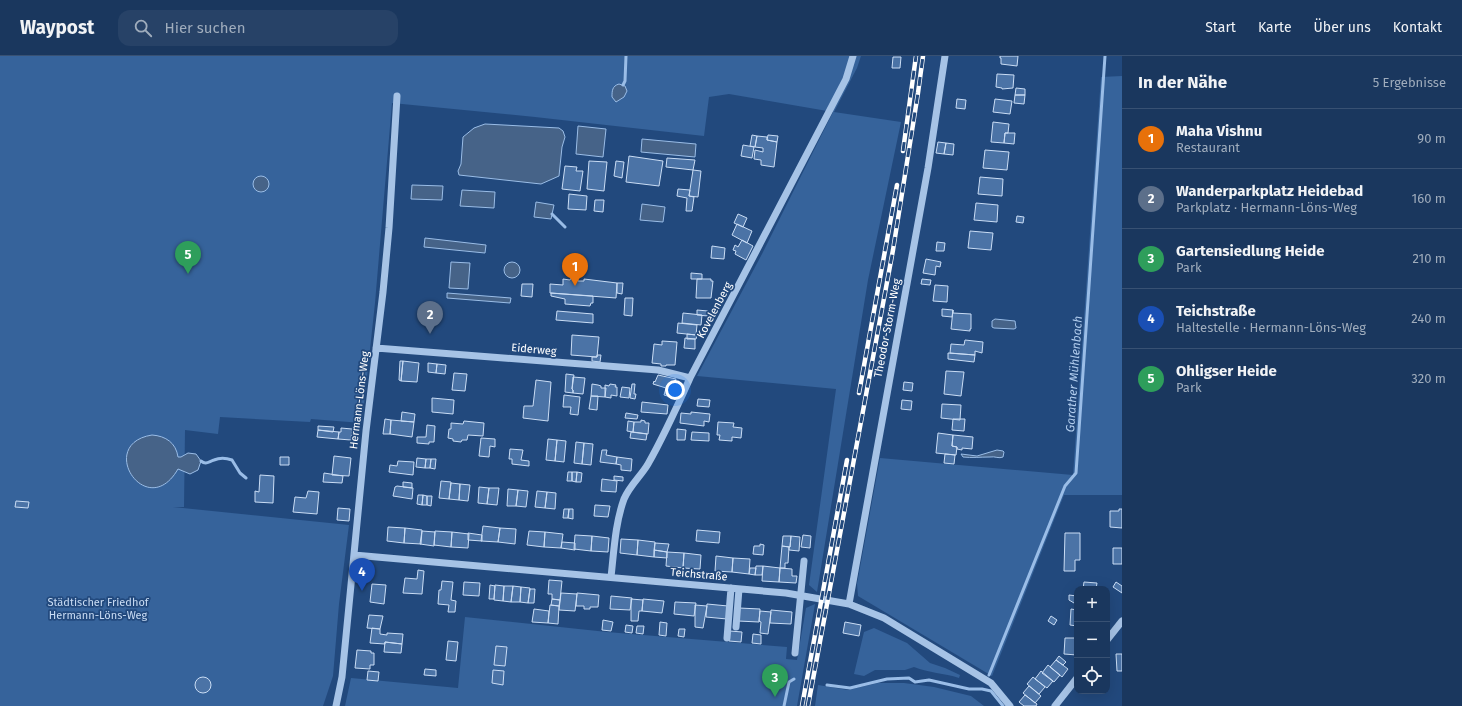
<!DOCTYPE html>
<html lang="de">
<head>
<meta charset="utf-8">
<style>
  body { margin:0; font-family:"Fira Sans",sans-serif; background:#274267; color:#f1f3f6 }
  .controls { position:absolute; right:12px; bottom:12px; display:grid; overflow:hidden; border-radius:8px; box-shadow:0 4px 16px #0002 }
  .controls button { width:36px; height:36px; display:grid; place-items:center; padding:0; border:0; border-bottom:1px solid #385173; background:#1a375e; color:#f1f3f6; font:20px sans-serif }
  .you { position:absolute; left:675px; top:334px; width:14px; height:14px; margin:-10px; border:3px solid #fff; border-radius:50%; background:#1a73e8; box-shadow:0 0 0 6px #1a73e833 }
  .badge { display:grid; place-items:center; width:26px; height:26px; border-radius:50%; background:#f1cb69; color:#fff; font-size:13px; font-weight:700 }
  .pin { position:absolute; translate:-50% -33px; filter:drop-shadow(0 1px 2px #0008) }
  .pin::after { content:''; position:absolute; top:21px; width:14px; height:12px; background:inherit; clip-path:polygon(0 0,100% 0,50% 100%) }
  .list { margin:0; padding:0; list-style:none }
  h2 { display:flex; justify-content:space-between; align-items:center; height:52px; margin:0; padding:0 16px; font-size:17px }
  h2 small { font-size:13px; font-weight:400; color:#9facbc }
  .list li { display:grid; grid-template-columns:26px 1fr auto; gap:12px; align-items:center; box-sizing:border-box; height:60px; padding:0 16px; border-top:1px solid #385173 }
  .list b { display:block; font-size:15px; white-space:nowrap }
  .list p { margin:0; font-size:13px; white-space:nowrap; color:#9facbc }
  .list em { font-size:13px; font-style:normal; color:#9facbc }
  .icon { flex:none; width:22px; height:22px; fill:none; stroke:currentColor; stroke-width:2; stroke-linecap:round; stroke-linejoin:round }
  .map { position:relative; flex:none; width:1122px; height:650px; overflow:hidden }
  header { display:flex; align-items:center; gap:24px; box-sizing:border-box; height:56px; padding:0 20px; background:#1a375e; border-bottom:1px solid #385173 }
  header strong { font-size:19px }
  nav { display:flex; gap:22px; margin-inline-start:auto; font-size:14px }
  .search { width:280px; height:36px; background:#274267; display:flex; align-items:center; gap:10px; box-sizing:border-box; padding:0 14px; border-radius:12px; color:#9facbc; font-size:15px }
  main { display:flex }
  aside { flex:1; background:#1a375e }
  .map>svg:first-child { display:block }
</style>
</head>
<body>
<header>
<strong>Waypost</strong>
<div class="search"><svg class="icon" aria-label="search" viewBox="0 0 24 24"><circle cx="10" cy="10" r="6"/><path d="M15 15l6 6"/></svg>Hier suchen</div>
<nav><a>Start</a><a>Karte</a><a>Über uns</a><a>Kontakt</a></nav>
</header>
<main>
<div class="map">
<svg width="1122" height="650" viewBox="0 0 1122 650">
  <rect width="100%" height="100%" fill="#22497d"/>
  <path fill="#36639b" d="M0 0H861L857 12 834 56 901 66 868 224 817 536 809 529 836 333 697 320 762 198 833 56 729 38 709 41 704 80 535 61 392 47 375 247 362 367 311 363 310 366 220 361 218 378 185 374 184 451H173L349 469 339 548 333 620 323 650H0Z
    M1122 20V439H1064L992 620 858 540 857 528 880 402 1073 419 1101 21Z
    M815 548 797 650H345L351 622 458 632 465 561 607 576 787 591 786 603 797 604 806 552Z
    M874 572 907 587 930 607 945 612 960 619 959 622C944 617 929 617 914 611L905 614H875L864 620 854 618 864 576Z
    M878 627H904L934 631 971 640 984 650H815L818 629 848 634Z"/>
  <path fill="#466388" stroke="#9abde7" d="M619 28 625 30 627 35 624 41 616 46 612 41C612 35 612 30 619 28Z
    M485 68 559 72 563 75 565 81 562 91 559 120 541 128 459 119 458 115 461 108 463 81 474 72Z
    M578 70 606 73 603 101 576 98Z
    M642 83 696 88 695 101 641 96Z
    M253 128a8 8 0 1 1 16 0a8 8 0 1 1-16 0Z
    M412 129 443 130 442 144 411 143Z
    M462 134 495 136 494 152 460 150Z
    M536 146 554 149 551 163 534 161Z
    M642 148 665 151 663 166 640 164Z
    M425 182 486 189 485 197 424 191Z
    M451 206 470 207 468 233 449 232Z
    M504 214a8 8 0 1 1 16 0a8 8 0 1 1-16 0Z
    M447 237 511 242 510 247 447 242Z
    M995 263 1015 265 1016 272 1014 273 994 272 992 271V265Z
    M152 379C166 380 176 387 178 401H181L188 397 196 398 201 405 198 414 190 418 178 413C147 467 95 388 152 379Z
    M997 394 1003 395 1004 396 1003 401C999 403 995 400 990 401 980 401 972 402 963 401L961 398 977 400Z"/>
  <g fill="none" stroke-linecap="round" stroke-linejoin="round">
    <path stroke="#9abde7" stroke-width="3" d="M623 29 625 25 626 0
      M552 158 565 171
      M201 405C206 409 208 406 214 404 219 402 226 402 232 404L240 417 246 422
      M989 619 1065 430 1076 417 1105 0
      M827 629 850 632 887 623 909 622 915 626 929 624 969 633H982L991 635 1003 650
      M784 650 789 626 794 623"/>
  </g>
  <path fill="#4b73a6" stroke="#caddf5" d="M1000 0H1018L1017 10 1001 8V2H1000Z
    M893 1H901L900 12H892Z
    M997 18 1014 19 1013 32 1002 33V32L996 31Z
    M1016 32 1025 33V39H1015Z
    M1015 39H1025L1024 48 1014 47Z
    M957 43 966 44 965 53 956 52Z
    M995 43 1012 45 1010 58 993 56Z
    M993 66 1009 68 1008 77H1005L1004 87 991 86Z
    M1005 77H1015L1014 88 1004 87Z
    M752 79 757 80 755 91 750 90Z
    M768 79 778 80 777 86 767 84Z
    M757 80 767 81V84L777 86 774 111 761 109V104L754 103 755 94 763 96V92L755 91Z
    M938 86 946 87 944 98 936 97Z
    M946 87 954 88 953 99 944 98Z
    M743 89 754 91 752 102 741 100Z
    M985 94 1009 96 1007 114 983 112Z
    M629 100 663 105 659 130 626 126Z
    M667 102 695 104 693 114 666 111Z
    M589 105 607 106 604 135 587 133Z
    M616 105 624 106 622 122 614 120Z
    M565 110 577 111 576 115H583L580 135 562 133Z
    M693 114 701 115 698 141 689 140Z
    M980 121 1003 123 1002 140 978 138Z
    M678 133 690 134 689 140 694 141 692 155H686L687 142 677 140Z
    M569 138 587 140 586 154 568 153Z
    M595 144H604L603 156 594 155Z
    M976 147 998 149 997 166 974 164Z
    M738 158 747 162 743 171 734 167Z
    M1017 160 1024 161 1023 167 1016 166Z
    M737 168 752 175 747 187 732 179Z
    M970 175 993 177 991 194 968 192Z
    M742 184 753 190 746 204 735 198 736 195 733 194 735 189 738 191Z
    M937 186 945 187 944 195H936Z
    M712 190 725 192 724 203 711 202Z
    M926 203 941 206 940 211 936 210 935 219 923 217Z
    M691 217 702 218V223H691Z
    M572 220H576L578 225H584V223L617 227 616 242 550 237V228L563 229V223L570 224Z
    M697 223H711V225H713L711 242H696Z
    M922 223 931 224 930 229 921 228Z
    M617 227H623L622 238 617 237Z
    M522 228H533L532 241 521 240Z
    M935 229 948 230 947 246 933 245Z
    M551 237 593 240V247H591L590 250 565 248V243L551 240Z
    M625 242H633L632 260 624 259Z
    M942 253 953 254 952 261 942 260Z
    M697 254 708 255V260L697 259Z
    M953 254V257L971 258V273H970V275L951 273Z
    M557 255 593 258V267L556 264Z
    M683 257 702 259 701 269 682 267Z
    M678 267 697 269 696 279 677 277Z
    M687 278 697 279 696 283H687Z
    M572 279 599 281 597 301 571 299Z
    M685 282 695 283V293L684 292Z
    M965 284 983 286 982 297 975 295V299L950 297 951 288 964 289Z
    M662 285 677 286 675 309H666V310H661V308L652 307 654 288 662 289Z
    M948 297 975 299 974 306 948 303Z
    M597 299H601L600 306 592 305V301H597Z
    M400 305H403L401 325 399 324Z
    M403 305 419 307 417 326 401 325Z
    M428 307 437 308 436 317 428 316Z
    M437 308 446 309 445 318 436 317Z
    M946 315 964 316 961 340 944 338Z
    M454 317 467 318 465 335 452 334Z
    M566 318 574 319 572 333 573 334V337L565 336Z
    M658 319 676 323 671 341 664 339 666 332 653 328 654 325 655 326Z
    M573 321 585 322 583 338 573 337V334L572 333Z
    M536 324 551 326 548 365 523 362 524 350H533Z
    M904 326 913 327 912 335 903 334Z
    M592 328 598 329 601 330V332H606L605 341 591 340Z
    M610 328 616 329 615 331H617V340L611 339V342L605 341V329L609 330Z
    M632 328H635L634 338H636L635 343 630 342Z
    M622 331 630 332 629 342 620 341Z
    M564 339 580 341 578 359 570 358 571 351H563Z
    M591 340H598L597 354 589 353Z
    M432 342 454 344 453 358 432 356Z
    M698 343 710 344 709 351 697 350Z
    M902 344 912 345 911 354 901 353Z
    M642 346 668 349 667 358 641 356Z
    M942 348 961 349 960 364 941 362Z
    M402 356 415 358 414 366 401 365Z
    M691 356 710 358 709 366 704 365V370L680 367 681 357 691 358Z
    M626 357 638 359 637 363 625 362Z
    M385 363 391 364 390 378H383Z
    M953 363H965L964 375 952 374Z
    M391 364 414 366 412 381 390 378Z
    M641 364 645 365V367H649L648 378 633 376 634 366H641Z
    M464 365 484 367 483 380 468 379 467 384H462L461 386 453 385V383L448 382 449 373H451V367L463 368Z
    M628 365 634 366 633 376 627 375Z
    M718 366 734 367 733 371 742 372 741 382 732 381V385L719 384 720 379H717Z
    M427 369 435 370 434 386H429V388L417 387V381H426Z
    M318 370 334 371 333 376 318 374Z
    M341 372 352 373 351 384 338 383 339 376H341Z
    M677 373 686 374 685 384H677Z
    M318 374 339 376 338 383 317 381Z
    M631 376 647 378 646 384 630 382Z
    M692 376 709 377V385L691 384Z
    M938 377 953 379 952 390 957 391 956 399 936 397Z
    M953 379 973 381 972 393 962 392V394L957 393V391L952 390Z
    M481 382 495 383V391L490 390 489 401 479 400Z
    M548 383 557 384 555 405 546 404Z
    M557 384 566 385 564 406 555 405Z
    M576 386 584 387 582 408 574 407Z
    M584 387 593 388 591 409 582 408Z
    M510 393 523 394 521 404 529 405V410L512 408V403H509Z
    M602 394H607L606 399 617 401 616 408 600 406Z
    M945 398 955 399 954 408 944 407Z
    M334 400 351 402 349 420 332 419Z
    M280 401H289V409H280Z
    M617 401 632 403 631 415 621 414V409L616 408Z
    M417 402 426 403 425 412 416 411Z
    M426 403H431L430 412H425Z
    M431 403H436L435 413 430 412Z
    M398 405 414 406 413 419 389 416 390 409 397 410Z
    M568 416H572V425H567Z
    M572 416H577L576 426 572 425Z
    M577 416 582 417 581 426H576Z
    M324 417 343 420 342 427 323 426Z
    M260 419 274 420 273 447 255 446V435L259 436Z
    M614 420 623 421V425L614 424Z
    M602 423 617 425 616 436 601 435Z
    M441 425 451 426 449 443 439 442Z
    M403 426 412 427V432L403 431Z
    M451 427 460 428 459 444 449 443Z
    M460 428 470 429 468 445 459 444Z
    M397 430 413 432 412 443 393 440 395 431Z
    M479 431 489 432 487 448 478 447Z
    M489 432H499L497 449 487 448Z
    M508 433 518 434 516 450H507Z
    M518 434 528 435 526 451 516 450Z
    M308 435 319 436 317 458 293 456 295 441 306 442Z
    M537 435 547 436 545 452 535 451Z
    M547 436 556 437 555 453 545 452Z
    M418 439H423L422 449 417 448Z
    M423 439 427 440V449H422Z
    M427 440H432L431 450 427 449Z
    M16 445 29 446 28 452 15 451Z
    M595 449 610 450 608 461 594 460Z
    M338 452 350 453 349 465 337 464Z
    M564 453H569L568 462H563Z
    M569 453H573V463L568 462Z
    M1119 453H1122V472L1110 471V455H1119Z
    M483 470 500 472 498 486 481 485Z
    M388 471 405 472 404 487 387 485Z
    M405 472 422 474 421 488 404 487Z
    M500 472 516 473 515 488 498 486Z
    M697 474 720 476 719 487 696 485Z
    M422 475 435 476 434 490 420 488Z
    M435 475 452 476 451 491 434 489Z
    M529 475 545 476 544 491 527 489Z
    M452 476 469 478 468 492 451 491Z
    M545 476 563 478 561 492 544 491Z
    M468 477 482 479V485L468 484Z
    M1065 477H1080V504H1075V515H1064Z
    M575 479 592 480 591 495 574 493Z
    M803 479 811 480 810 492 801 491Z
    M592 480 609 482 608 496 591 495Z
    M783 480H791L790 491 782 490Z
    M791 480 800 481 799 495 789 494V491H790Z
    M621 483 638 484 637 499 620 497Z
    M638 484 655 486 654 501 637 499Z
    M562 486 575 487V494L561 492Z
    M655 487 669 488 667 496 654 494Z
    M760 488 764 489 763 499 753 498 754 490H760Z
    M782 490 789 491 788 507H785V512H780Z
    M1113 492H1122V508H1113Z
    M654 494 667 496V502L654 501Z
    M667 496 684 497 683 512 666 510Z
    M684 497 701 499 700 513 683 512Z
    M716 500 733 502 732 516 715 515Z
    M733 502 750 503 749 518 732 516Z
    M756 510H763L762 519H755Z
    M763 510 780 512 779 526 762 525Z
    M750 512H756L755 519 749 518Z
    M780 512 792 513V520H797L796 527 779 526Z
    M418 514 424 515 422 538 403 537 405 522 417 523Z
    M549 524 562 525 560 544 552 543V538H548Z
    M442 525 453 526 451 544 456 545 455 556H448L449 549 438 548 439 534H441Z
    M464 526 480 527 479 540 463 539Z
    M1084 526 1097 527 1096 533H1083Z
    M1116 526 1122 530V537L1113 531Z
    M372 528 386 529 384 548 370 546Z
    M490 529 495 530 494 543H489Z
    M495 529 504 530 503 545 494 544Z
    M504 530H513L511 546 503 545Z
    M513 530 521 531 520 546H511Z
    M521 531 530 532 528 547 520 546Z
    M530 533H535L534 547H528Z
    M561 537 577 538 575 555 559 554Z
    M577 537 599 539 598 551H590V553H584V550H576Z
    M1069 539 1077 540V547H1074L1069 544Z
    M611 540 632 542 630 554 610 553Z
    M552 543 560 544 559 550 551 549Z
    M631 543 643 544 642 555H639L638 565H631Z
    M643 543 664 545 662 557 642 555Z
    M675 546 696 547 694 560 674 558Z
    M707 548 728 550 727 563 706 561Z
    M550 549 559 550 558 568 548 567Z
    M695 549 707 550 703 572 695 571Z
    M739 552 760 553 759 566 738 565Z
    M534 553 549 555 548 567 532 566Z
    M1071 553 1077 554V570L1070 569Z
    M771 554 792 556 791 568 770 567Z
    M760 555 771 556 768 578 760 577 761 566 759 565Z
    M369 559 383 560 380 573 367 572Z
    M1051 560 1057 564 1054 569 1048 565Z
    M603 564 613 566 611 575 602 574Z
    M660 566 667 567 666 580 659 579Z
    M845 566 861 569 859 580 843 577Z
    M626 569 633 570 632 577 625 576Z
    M637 570H644L643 578 636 577Z
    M372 572 380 573V578L387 579V577L403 578 402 588 385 586V588L370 587Z
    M679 573H685L684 581 678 580Z
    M730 575 742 576 741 586 729 585Z
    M753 578 761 579V588L752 587Z
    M1065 582H1077V599L1064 598Z
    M448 585 458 586 456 605 446 604Z
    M385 586 402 588 401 597 384 596Z
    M496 590 507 591 505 610 494 609Z
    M357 594 371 595V597H374V609H370V613L355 612Z
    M1116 598H1122V615H1117Z
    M1059 600 1066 606 1063 609 1056 604Z
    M1056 604 1068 613 1062 621 1050 611Z
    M1048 609 1060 619 1054 626 1042 617Z
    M425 613 436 614V620L424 619Z
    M493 614 504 615 503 629 492 627Z
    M368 615 379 616 378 625 367 624Z
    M1041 615 1053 625 1047 632 1035 623Z
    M1033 621 1045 631 1039 638 1027 628Z
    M195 629a8 8 0 1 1 16 0a8 8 0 1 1-16 0Z
    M1029 630 1041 640 1035 647 1023 637Z
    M1025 639 1037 648 1036 650H1024L1019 646Z"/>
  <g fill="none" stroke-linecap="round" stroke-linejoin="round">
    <path stroke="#a6c3e6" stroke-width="7" d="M376 292 658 314 690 322
      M354 499 786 537 849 548 884 562 991 627 1010 650
      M611 521C614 495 615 468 624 443 630 429 641 420 648 408 664 380 677 351 690 322L846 23 853 0
      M849 548 928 112 945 0
      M736 571 739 533
      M727 582 731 532
      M1107 584 1122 565
      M795 597 804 505
      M336 650 342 621 366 375 383 236 389 172 397 40
      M1055 650 1077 622"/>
    <g stroke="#fff" stroke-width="4.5">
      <path id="rail" d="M903 95 916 0
        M859 337 897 129
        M802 650 847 404
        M808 650 893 194 918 37 923 0"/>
    </g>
    <use href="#rail" stroke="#22497d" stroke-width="3" stroke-dasharray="9" stroke-linecap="butt"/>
  </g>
  <g text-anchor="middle" stroke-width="3.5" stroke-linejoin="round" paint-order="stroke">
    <g font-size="11" fill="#fff" stroke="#22497d">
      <text transform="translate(714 254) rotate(-62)" y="4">Kovelenberg</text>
      <text transform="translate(887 272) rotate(-79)" y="4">Theodor-Storm-Weg</text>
      <text transform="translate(534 293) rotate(5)" y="4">Eiderweg</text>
      <text transform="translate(359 344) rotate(-83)" y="4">Hermann-Löns-Weg</text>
      <text transform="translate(699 518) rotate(5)" y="4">Teichstraße</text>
    </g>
    <g font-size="11" fill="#caddf5" stroke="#22497d">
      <text x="98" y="550">Städtischer Friedhof<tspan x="98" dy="13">Hermann-Löns-Weg</tspan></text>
    </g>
    <g font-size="12" font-style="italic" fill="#b2cdee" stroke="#22497d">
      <text transform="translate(1074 318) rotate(-86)" y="4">Garather Mühlenbach</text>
    </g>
  </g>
</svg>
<div class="controls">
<button>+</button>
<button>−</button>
<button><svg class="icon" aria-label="locate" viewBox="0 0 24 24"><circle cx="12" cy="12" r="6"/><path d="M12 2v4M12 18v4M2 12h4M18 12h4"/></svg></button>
</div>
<div class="you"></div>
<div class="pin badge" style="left:575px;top:230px;background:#e8710a">1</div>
<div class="pin badge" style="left:430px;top:278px;background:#5c6f8a">2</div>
<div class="pin badge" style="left:775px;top:641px;background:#2e9e5b">3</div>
<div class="pin badge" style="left:362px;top:535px;background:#1a4fb4">4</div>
<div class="pin badge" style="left:188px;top:218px;background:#2e9e5b">5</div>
</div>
<aside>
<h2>In der Nähe<small>5 Ergebnisse</small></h2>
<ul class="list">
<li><span class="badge" style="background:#e8710a">1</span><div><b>Maha Vishnu</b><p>Restaurant</p></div><em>90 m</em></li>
<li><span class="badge" style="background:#5c6f8a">2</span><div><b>Wanderparkplatz Heidebad</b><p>Parkplatz · Hermann-Löns-Weg</p></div><em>160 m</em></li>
<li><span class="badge" style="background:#2e9e5b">3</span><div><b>Gartensiedlung Heide</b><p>Park</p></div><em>210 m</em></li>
<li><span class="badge" style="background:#1a4fb4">4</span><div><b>Teichstraße</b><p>Haltestelle · Hermann-Löns-Weg</p></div><em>240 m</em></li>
<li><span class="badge" style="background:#2e9e5b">5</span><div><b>Ohligser Heide</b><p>Park</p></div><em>320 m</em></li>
</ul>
</aside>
</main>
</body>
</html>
